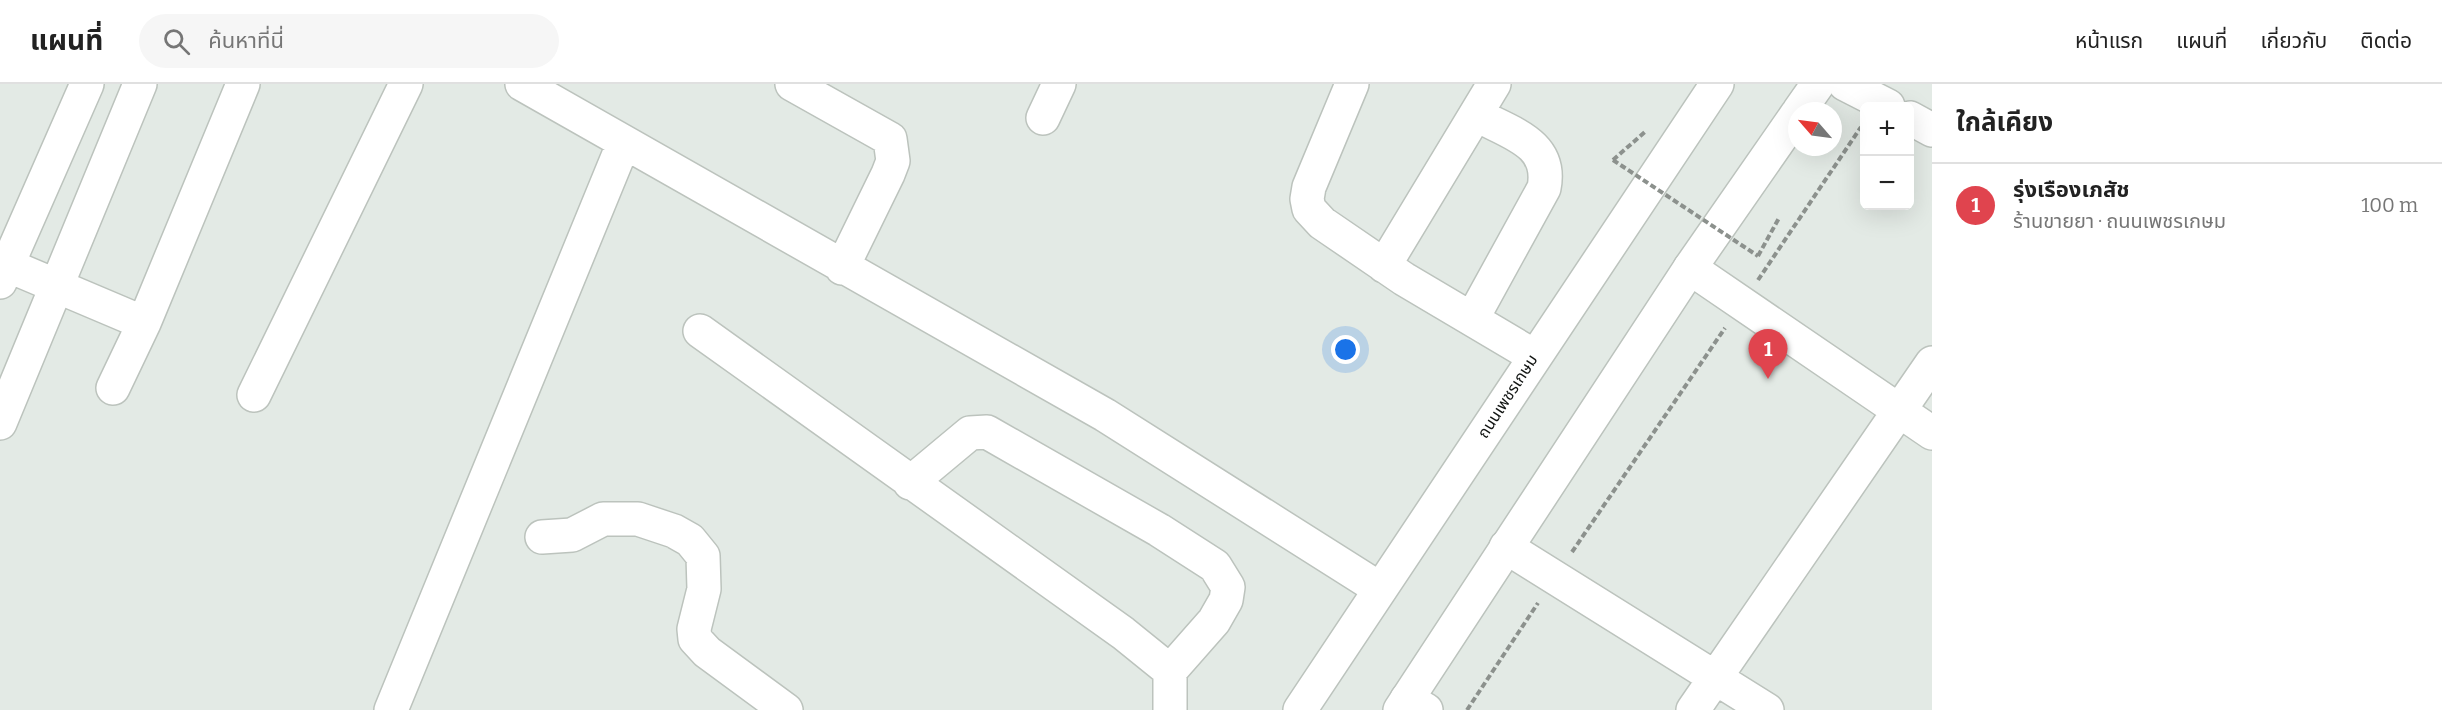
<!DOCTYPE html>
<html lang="th">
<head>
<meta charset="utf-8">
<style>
  body { margin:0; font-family:Bitter,"Noto Sans Thai",serif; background:#f6f6f6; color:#222 }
  .controls { position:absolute; right:18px; top:18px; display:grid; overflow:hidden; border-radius:9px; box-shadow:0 6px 24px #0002 }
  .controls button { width:54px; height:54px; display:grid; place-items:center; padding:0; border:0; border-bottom:2px solid #e0e0e0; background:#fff; color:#222; font:30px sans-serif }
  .compass { position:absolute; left:1788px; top:18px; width:54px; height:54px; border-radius:50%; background:#fff; box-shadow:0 6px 24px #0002; rotate:298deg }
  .you { position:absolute; left:1346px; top:266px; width:21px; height:21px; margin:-15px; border:4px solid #fff; border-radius:50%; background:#1a73e8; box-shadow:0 0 0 9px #1a73e833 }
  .badge { display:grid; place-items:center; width:39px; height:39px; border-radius:50%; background:#0b8043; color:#fff; font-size:20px; font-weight:700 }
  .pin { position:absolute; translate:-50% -50px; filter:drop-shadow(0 2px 3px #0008) }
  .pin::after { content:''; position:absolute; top:32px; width:21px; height:18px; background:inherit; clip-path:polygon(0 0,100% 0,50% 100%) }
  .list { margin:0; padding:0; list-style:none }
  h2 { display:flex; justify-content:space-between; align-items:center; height:78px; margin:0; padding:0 24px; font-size:26px }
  h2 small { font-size:20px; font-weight:400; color:#767676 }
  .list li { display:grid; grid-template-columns:39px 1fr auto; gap:18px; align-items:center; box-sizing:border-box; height:84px; padding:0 24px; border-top:2px solid #e0e0e0 }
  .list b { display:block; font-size:22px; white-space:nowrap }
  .list p { margin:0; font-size:20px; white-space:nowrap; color:#767676 }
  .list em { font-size:20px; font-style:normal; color:#767676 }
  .icon { flex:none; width:33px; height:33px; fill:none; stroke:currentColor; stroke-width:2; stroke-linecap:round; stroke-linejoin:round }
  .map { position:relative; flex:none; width:1932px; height:626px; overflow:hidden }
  header { display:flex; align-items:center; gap:36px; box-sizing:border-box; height:84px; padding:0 30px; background:#fff; border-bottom:2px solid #e0e0e0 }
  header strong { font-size:28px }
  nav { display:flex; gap:33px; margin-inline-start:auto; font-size:21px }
  .search { width:420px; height:54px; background:#f6f6f6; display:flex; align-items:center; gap:15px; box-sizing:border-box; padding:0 21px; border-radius:33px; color:#767676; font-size:22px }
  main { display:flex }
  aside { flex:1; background:#fff }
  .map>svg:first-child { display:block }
</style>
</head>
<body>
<header>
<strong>แผนที่</strong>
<div class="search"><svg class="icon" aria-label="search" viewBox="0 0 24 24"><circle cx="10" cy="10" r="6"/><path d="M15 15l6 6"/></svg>ค้นหาที่นี่</div>
<nav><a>หน้าแรก</a><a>แผนที่</a><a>เกี่ยวกับ</a><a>ติดต่อ</a></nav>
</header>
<main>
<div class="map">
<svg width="1932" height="626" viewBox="0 0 1932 626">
  <rect width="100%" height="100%" fill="#e3eae5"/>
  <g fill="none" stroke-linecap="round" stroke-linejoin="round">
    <g stroke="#bcc3bd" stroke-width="36">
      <path id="minor" d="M522 0 1105 331 1380 505
        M792 0 890 55 893 77 888 90 842 184
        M1352 0 1309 103 1307 115 1309 125 1322 139 1404 195 1534 272
        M1845 0 1888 22
        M1043 34 1059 0
        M1910 34 1932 46
        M7 181 144 239 243 0
        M1384 182 1494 0
        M1690 184 1932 349
        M0 198 87 0
        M1472 235 1544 104C1553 59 1510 49 1477 31
        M700 247 1123 549 1170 587V626
        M113 304 144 239
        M254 311 406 0
        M0 339 140 0
        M910 399 970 349 987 348 1159 446 1215 482 1228 503 1226 516 1214 537 1170 587
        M542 453 572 451 603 435H638L674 447 690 456 703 472 704 505 694 545 695 555 707 568 786 626
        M1506 463 1767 626
        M1407 615 1426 626
        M391 626 624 58
        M1693 626 1932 279"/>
    </g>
    <g stroke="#bcc3bd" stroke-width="36">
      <path id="major" d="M1799 27 1818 0
        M1300 626 1717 0
        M1400 626 1690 184 1797 30"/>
    </g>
    <path stroke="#8c918d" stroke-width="4" stroke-dasharray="6 3" stroke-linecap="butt" d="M1613 76 1646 47
      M1758 172 1779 134
      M1758 196 1861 43
      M1572 468 1725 244
      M1467 626 1538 519"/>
    <use href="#minor" stroke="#fff" stroke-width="33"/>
    <use href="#major" stroke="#fff" stroke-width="33"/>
    <path stroke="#8c918d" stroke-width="4" stroke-dasharray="6 3" stroke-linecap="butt" d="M1613 76 1758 172"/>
  </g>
  <g text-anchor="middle" stroke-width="6" stroke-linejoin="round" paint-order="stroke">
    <g font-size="16" fill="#111412" stroke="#fff">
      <text transform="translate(1507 312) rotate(-57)" y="6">ถนนเพชรเกษม</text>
    </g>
  </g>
</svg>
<div class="controls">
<button>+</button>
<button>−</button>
</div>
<svg class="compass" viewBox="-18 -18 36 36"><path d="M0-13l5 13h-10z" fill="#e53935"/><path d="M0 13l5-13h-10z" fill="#767676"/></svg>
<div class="you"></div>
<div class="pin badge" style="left:1768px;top:295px;background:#e0444e">1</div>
</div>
<aside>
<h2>ใกล้เคียง<small></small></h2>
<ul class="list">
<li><span class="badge" style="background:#e0444e">1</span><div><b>รุ่งเรืองเภสัช</b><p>ร้านขายยา · ถนนเพชรเกษม</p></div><em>100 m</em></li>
</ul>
</aside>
</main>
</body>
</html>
